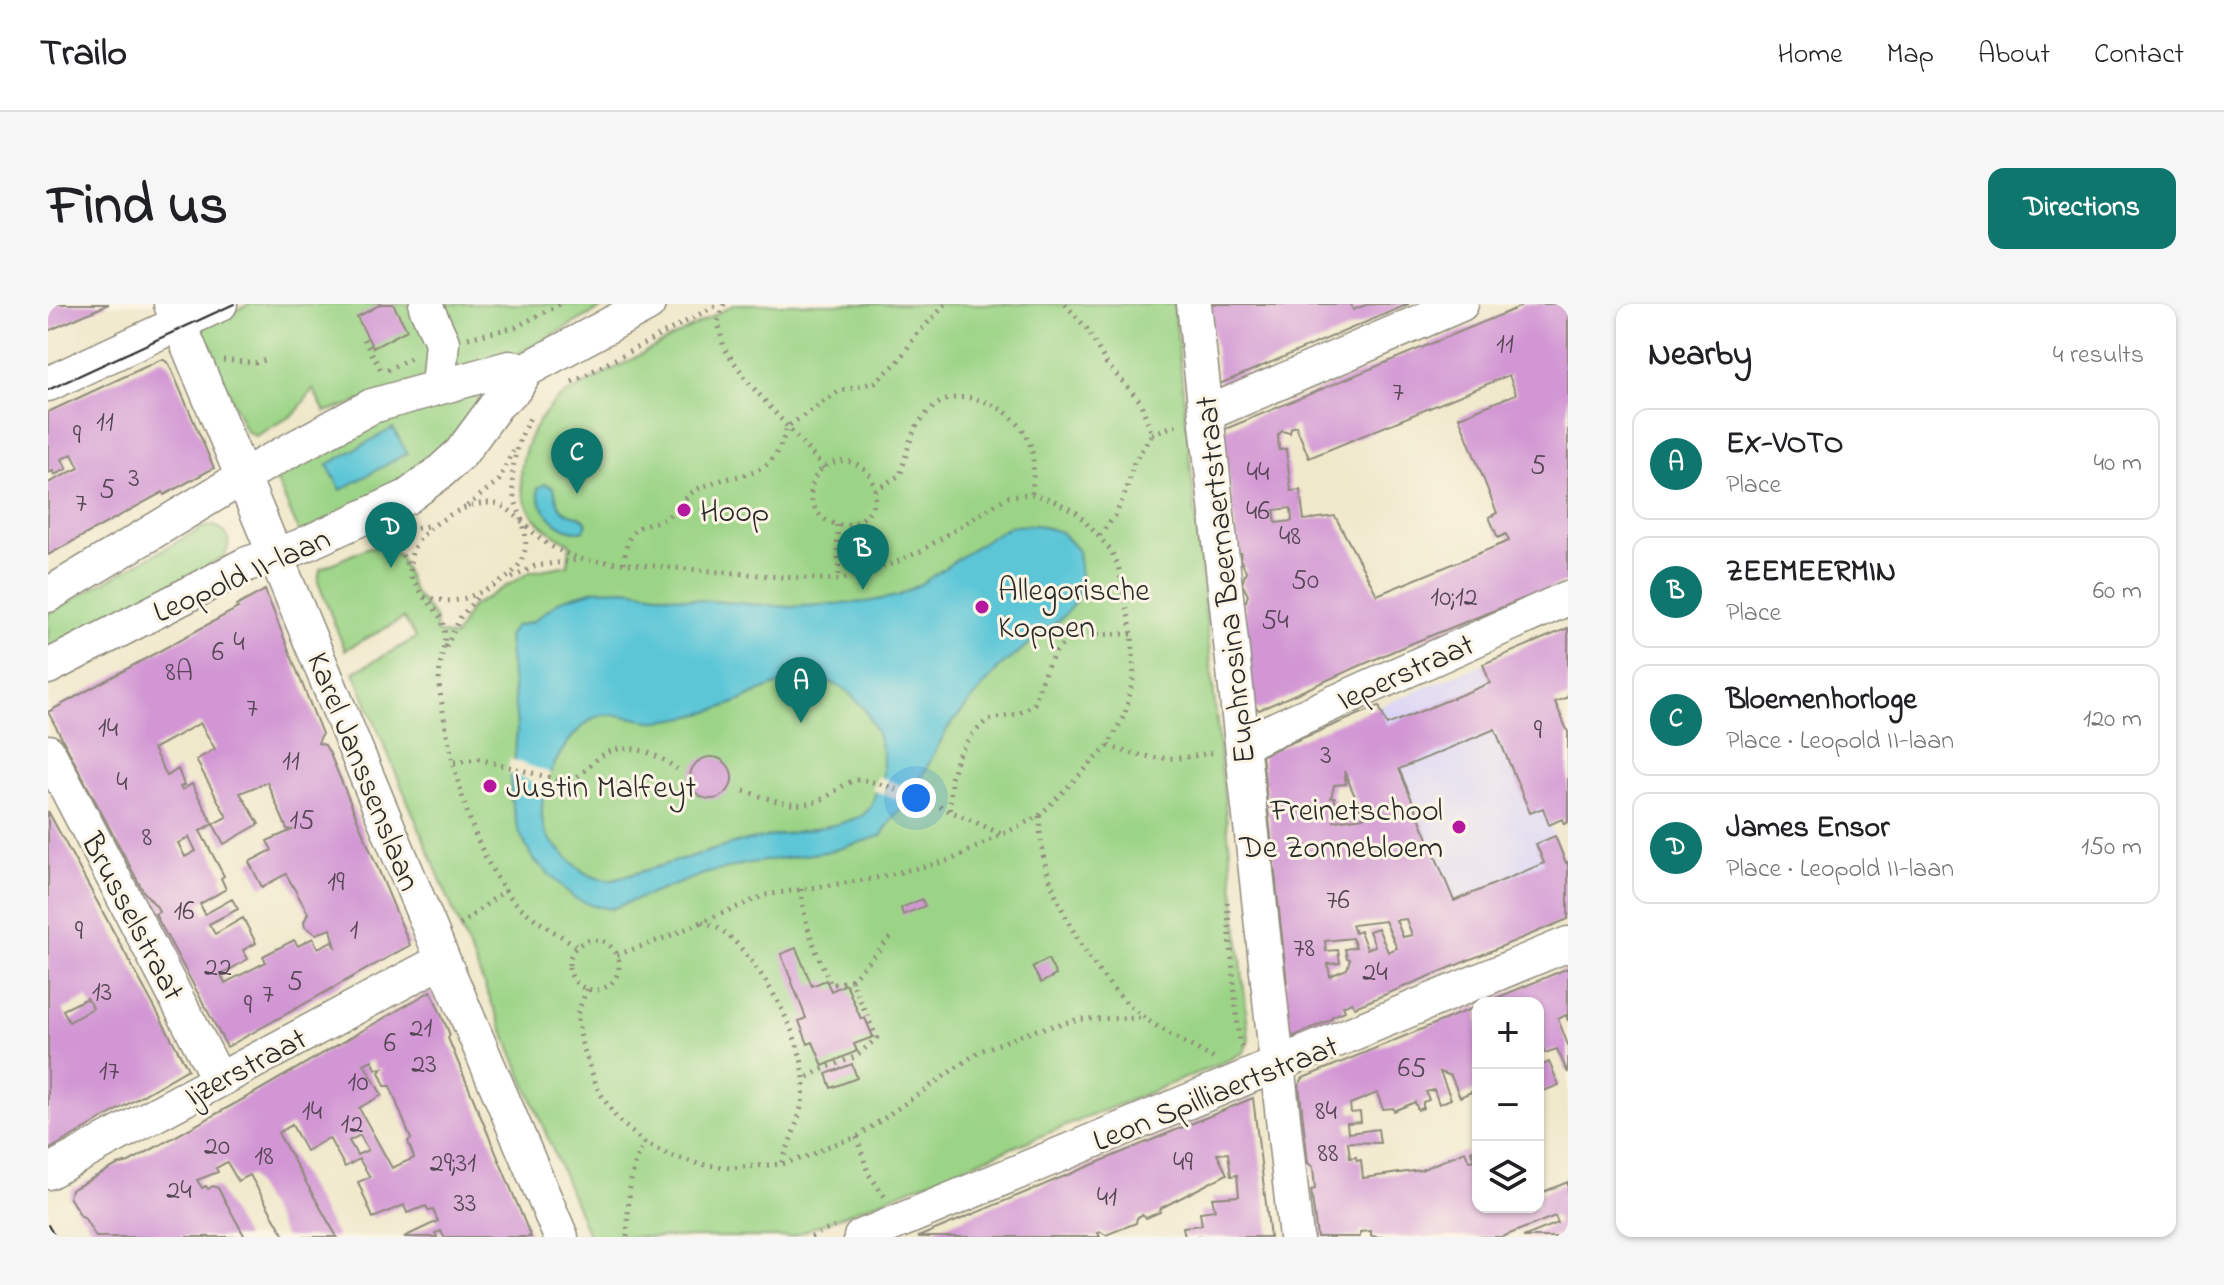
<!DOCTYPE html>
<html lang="en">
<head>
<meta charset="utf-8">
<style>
  body { margin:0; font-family:"Indie Flower",sans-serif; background:#f6f6f6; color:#202124 }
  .controls { position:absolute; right:24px; bottom:24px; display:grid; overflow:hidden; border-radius:16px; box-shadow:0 2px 6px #0004 }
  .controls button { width:72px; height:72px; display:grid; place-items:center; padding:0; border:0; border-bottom:2px solid #e0e0e0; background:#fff; color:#202124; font:40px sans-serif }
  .you { position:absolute; left:868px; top:494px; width:28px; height:28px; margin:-20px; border:6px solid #fff; border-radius:50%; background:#1a73e8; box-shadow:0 0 0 12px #1a73e833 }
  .badge { display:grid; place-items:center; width:52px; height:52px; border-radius:50%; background:#0f766e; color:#fff; font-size:26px; font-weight:700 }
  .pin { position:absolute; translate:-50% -66px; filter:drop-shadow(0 2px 4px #0008) }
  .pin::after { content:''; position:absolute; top:42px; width:28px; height:24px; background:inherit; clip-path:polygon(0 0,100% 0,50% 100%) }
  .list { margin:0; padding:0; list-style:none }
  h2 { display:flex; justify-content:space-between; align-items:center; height:104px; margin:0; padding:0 32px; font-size:34px }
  h2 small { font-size:26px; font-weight:400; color:#757577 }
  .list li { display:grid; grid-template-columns:52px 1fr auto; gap:24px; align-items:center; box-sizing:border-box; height:112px; margin:0 16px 16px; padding:0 16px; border:2px solid #e0e0e0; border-radius:16px }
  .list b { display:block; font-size:30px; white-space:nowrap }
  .list p { margin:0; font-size:26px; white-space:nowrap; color:#757577 }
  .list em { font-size:26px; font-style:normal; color:#757577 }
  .icon { flex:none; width:44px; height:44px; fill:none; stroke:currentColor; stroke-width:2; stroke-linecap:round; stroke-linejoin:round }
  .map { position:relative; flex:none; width:1520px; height:933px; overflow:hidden; border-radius:16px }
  header { display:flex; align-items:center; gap:48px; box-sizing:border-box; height:112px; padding:0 40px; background:#fff; border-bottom:2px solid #e0e0e0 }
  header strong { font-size:38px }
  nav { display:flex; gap:44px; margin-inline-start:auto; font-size:28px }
  .intro { display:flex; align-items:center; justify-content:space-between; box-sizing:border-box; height:192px; padding:0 48px }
  h1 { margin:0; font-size:56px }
  .button { padding:20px 36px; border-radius:16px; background:#0f766e; color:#fff; font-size:28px; font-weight:700 }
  main { display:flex; gap:48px; padding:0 48px }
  aside { flex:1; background:#fff; border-radius:16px; box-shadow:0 2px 6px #0004 }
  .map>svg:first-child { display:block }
</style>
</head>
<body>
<header>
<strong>Trailo</strong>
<nav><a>Home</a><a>Map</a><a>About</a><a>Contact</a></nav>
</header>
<div class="intro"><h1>Find us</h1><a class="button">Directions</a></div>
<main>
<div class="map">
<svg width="1520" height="933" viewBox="0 0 1520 933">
  <rect width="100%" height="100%" fill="#fcf5e5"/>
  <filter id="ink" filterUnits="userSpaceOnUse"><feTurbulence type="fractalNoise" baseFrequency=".0125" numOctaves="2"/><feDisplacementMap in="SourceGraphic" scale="16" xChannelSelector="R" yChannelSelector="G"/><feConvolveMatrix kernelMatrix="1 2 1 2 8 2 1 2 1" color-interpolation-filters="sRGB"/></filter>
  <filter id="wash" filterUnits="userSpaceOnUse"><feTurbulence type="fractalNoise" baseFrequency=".006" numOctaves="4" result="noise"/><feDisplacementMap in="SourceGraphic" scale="32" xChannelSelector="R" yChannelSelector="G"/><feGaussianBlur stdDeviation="1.8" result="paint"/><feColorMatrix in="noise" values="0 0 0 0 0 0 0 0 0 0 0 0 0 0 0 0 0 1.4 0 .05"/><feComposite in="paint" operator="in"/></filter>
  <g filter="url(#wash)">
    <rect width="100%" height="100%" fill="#f0e8cb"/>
    <path fill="#dcd6f6" d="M1435 360 1520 565V615L1381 672 1278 424Z"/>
    <path fill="#9cd487" stroke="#648059" stroke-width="2" d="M201 0H561L468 51 277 108 265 85 247 110 207 132 197 126 153 24Z
      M687 0H1126L1201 735 1196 748 1179 757 742 933H541L306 368 368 334 356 314 297 346 270 278 272 265 321 243H336L351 251 366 288 388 315V328L407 333 423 303 482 268 520 261 522 240C509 232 496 225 486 213 458 175 480 119 513 93Z
      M429 89 431 97 382 164 252 230 225 168 325 109Z
      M166 222C181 227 185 240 175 253L0 350V309L156 223Z"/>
    <path fill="#5cc6d7" stroke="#447881" stroke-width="2" fill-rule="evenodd" d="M345 124 359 149 293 186 279 161Z
      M497 180 505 183C509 190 508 202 516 207 524 213 532 209 539 219L536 226C514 232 489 206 490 184Z
      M988 221 1013 228 1030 247 1033 272 1030 293 1016 312 951 364 899 425 859 501 848 510 833 532 784 547 697 560 656 570 563 605 545 602 526 594 484 554 471 528 463 495 462 474 467 453 469 423 460 332 467 322 484 318 513 296 546 286 578 285 649 296 742 303 818 298 850 292 876 278 942 233 963 222ZM756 377H780L798 386 816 404 828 427 835 450V470L822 504 814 512 791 520 692 538 565 576C537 577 523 557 505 539 473 508 516 422 554 411 568 408 589 416 603 417 611 418 619 416 627 415 648 412 673 405 692 397 703 392 714 385 726 382 735 379 746 379 756 377Z"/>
    <path fill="#f0e8cb" d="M462 455 503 469 499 483 459 469Z
      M830 472 869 487 864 501 824 486Z"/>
    <g id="blocks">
      <path fill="#d296d4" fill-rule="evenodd" d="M0 0H61L0 27Z
        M333 0H345L359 26 325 44 309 13Z
        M1162 0H1303L1305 6 1320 0H1361L1174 79H1171Z
        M1474 0H1520V277L1357 342 1211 406 1205 402 1196 298 1198 297 1200 291 1194 280 1198 267 1192 255 1193 249H1190L1175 126 1472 3ZM1461 71 1468 90 1411 113 1449 209 1441 213 1450 234 1458 230 1461 237 1329 291 1287 212 1256 216 1252 186 1243 187 1238 145 1231 146 1230 131 1234 127 1242 129 1243 124 1248 122 1261 154ZM1243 204 1244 217 1228 219 1226 206Z
        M112 56H116L121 60 166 164 116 191 115 188 0 251V179L31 164 24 150 14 155 19 165 6 171 5 167 0 169V108Z
        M217 286 274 430 270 439 277 441 282 450 362 641 179 743 107 610 111 608 109 603 95 587 0 408 190 304 188 302ZM152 419 167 445 148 456 179 513 165 520 176 540 211 520 192 489 219 478 239 525 244 526 219 537 224 546 201 558 214 583 238 570 260 609 256 618 257 623 268 630 283 625 288 644 284 637 270 644 265 634 250 642 246 636 215 652 218 658 177 679 173 671 200 655 195 646 208 639 195 614 167 630 161 620 190 605 184 595 157 610 152 600 178 585 173 574 176 572 152 527 165 520 144 480 134 486 132 483 136 481 130 465 119 472 105 445ZM141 533 148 547 137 553 130 539Z
        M1520 324V393L1507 398 1520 428V518L1516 520 1514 515 1501 521 1495 504 1482 509 1447 425 1351 465 1406 597 1496 559 1488 540 1507 532 1518 559 1520 558V615L1307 703 1303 698 1295 702 1297 707 1283 713 1284 715 1244 733 1242 731 1237 679H1239L1214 451 1331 402 1339 421 1442 379 1435 360ZM1296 467 1316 513 1286 517 1287 494H1283L1286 481 1298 480ZM1358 615 1364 631 1355 633 1348 616ZM1337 617 1349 644 1340 648 1330 624 1321 627 1327 642 1319 645 1312 627 1307 629 1304 621ZM1304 634 1308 643 1297 645 1299 654 1302 655 1299 665 1282 672 1280 660 1292 659 1290 646 1278 647 1277 637Z
        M642 474a21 21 0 1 1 42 0a21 21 0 1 1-42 0Z
        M0 507 140 765 0 846ZM39 694 45 704 21 718 15 706Z
        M874 595 877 602 855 611 853 604Z
        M748 644 764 682 778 676 783 687 798 680 813 715 817 714 825 733 806 740 809 747 775 762 765 738 760 740 751 717 758 714 733 650Z
        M1000 655 1008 671 993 679 984 663Z
        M1520 664V717L1518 711 1510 715 1520 741V769L1509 745 1497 749 1490 731V699H1437Z
        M383 687 402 731 400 734 483 933H396L393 927 387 929 389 933H356L390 917 385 906 381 907 378 902 359 909 356 901 325 914 310 878 322 873 311 855 297 863 281 834 258 847 244 821 230 829 289 933H237L202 871 190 877 179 858 168 864 170 868 149 876 154 884 158 882 160 885 165 882 170 884 197 933H48L36 913 33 912 21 893 23 886 69 861 81 858 208 788ZM324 756 328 765 335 764 331 768 337 782H342L363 835 360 837 366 854 344 864 311 804 334 791 316 760ZM312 831 320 846 309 851 301 837Z
        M1430 702V766L1426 768 1430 785 1412 793 1403 772 1392 768 1403 795 1391 800 1386 786 1378 788 1381 796 1375 798V804L1370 806 1367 798 1346 807 1345 804 1335 805 1329 789 1302 800 1303 809 1312 808 1313 818 1299 819 1300 829 1330 825 1332 839 1300 838 1302 854 1308 853 1309 857 1313 856 1315 874 1373 866 1417 847 1421 857 1427 856 1423 847 1430 844V903H1490V890L1520 878V933H1475L1510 919 1507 912 1454 933H1331L1323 932V927L1312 928V933H1269L1263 886 1267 885 1265 863 1260 859 1251 781 1255 774Z
        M1501 758 1511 781 1490 789V763Z
        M804 760 809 774 783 784 778 770Z
        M1205 794 1222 933H1137L1135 923 1154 921 1152 908 1167 906 1164 894 1191 892 1189 871 1183 872 1180 849 1169 850 1179 870 1113 904 1112 908 1098 914 1094 911 1089 914 1088 919 1058 931 1053 928 1050 929 1052 933H870Z"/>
    </g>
  </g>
  <g filter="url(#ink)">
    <use href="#blocks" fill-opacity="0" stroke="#8e8a7b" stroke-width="2"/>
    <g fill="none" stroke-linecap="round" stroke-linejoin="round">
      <g stroke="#8e8a7b" stroke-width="37">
        <path id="minor" d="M123 0 395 656 513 933
          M1146 0 1248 933
          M378 3 394 38 390 83
          M0 80 172 0
          M1158 110 1413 0
          M0 291 215 161 324 102 461 64 478 66
          M0 363 199 260 251 243 359 193 391 169 413 149 449 100 468 83 478 66 600 0
          M1194 440 1520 294
          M0 448 171 776
          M0 868 395 656
          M813 933 1520 640"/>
      </g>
      <path stroke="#8e8a7b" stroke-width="5" stroke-dasharray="2 6" stroke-linecap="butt" d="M676 0 670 18 676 44 701 79 776 164
        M1017 0 1039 25 1058 59 1092 97 1104 130 1086 158 1079 185 1067 212 1051 232
        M420 34 468 23 512 0
        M316 35 334 68
        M175 56 207 59 221 55
        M339 66 366 52
        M524 78 671 0
        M1104 130 1133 119
        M763 189a32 32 0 1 1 64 0a32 32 0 1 1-64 0Z
        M827 186 852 171C859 152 861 130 874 115 880 108 889 98 898 96 929 86 967 107 980 135 988 153 985 172 984 190
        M419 202 451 176 465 147
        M789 221 791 276
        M361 226 383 221
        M338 235 350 242 360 263
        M576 259C578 244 579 229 594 222 602 218 610 219 618 214 630 205 636 192 650 185 693 163 722 184 739 123L790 88 827 78 849 59 869 30 898 0
        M363 273 376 293C405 300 414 297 441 284 471 270 485 250 474 216 471 206 466 197 465 187 462 159 471 134 484 110
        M464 274 487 262 531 256
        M363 275C362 262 361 250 369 239 382 218 430 190 454 202 466 208 477 221 487 230 501 244 518 249 536 256L733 273 791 276 844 260 873 247 961 192 984 190 1005 196 1029 209 1062 245 1070 261 1084 330 1086 371 1077 410 1060 442 991 512 903 556 823 575 717 591 619 633 569 651
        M376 293C410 327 392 337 391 377 391 387 394 398 395 407 404 463 423 539 457 586 474 610 504 626 529 642
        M398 343 412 314 431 291
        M1060 442C1102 456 1123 458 1166 448
        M406 458 431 455 518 478C531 474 538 465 548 456 573 434 605 447 629 465
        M696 487C724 495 752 509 778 493 789 487 798 477 811 476 828 473 932 520 953 530
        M902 506 903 475 909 453 922 433 939 416 970 410 986 400C1007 332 1014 330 1084 330
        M991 512C992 526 993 541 996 555 1009 609 1052 682 1097 714 1119 730 1144 742 1166 755
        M753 585C755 620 769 650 783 681L803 676 829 734 807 753 777 764 756 775
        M1179 598 1191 738 1196 746
        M654 618C661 621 670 623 676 628 711 656 755 732 756 776 757 805 743 833 734 859
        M412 621 457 586
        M521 661a25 25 0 1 1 50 0a25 25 0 1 1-50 0Z
        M803 676 844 632
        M539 685 529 710 534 740 550 786 569 815 597 839 622 851 651 860 682 864 734 860 761 852 781 842 809 833 932 747 988 726 1032 715 1096 714
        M809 833 820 869 837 893
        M579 933C581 900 579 868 597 839
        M763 933 786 923"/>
      <use href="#minor" stroke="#fff" stroke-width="34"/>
      <path stroke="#2b2b2b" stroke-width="2" d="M0 86 186 0
        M0 921 7 933"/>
    </g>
  </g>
  <g fill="#b5179e" stroke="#fcf5e5" stroke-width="3">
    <circle cx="636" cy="206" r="8"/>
    <circle cx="934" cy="303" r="8"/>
    <circle cx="442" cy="482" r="8"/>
    <circle cx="1411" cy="523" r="8"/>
  </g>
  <g text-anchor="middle" stroke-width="6" stroke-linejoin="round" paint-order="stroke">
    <g font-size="28" fill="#554655">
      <text x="1457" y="48">11</text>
      <text x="1350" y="96">7</text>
      <text x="57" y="126">11</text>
      <text x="29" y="139">9</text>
      <text x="1490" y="169">5</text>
      <text x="1210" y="176">44</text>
      <text x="86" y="182">3</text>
      <text x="59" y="193">5</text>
      <text x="33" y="207">7</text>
      <text x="1210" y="215">46</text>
      <text x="1242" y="240">48</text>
      <text x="1257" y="284">50</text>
      <text x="1406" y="301">10;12</text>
      <text x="1227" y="324">54</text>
      <text x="191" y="346">4</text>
      <text x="170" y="356">6</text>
      <text x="131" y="376">8A</text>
      <text x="204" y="412">7</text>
      <text x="60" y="432">14</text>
      <text x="1490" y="434">9</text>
      <text x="1278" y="459">3</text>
      <text x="243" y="465">11</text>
      <text x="74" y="486">4</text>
      <text x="254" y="524">15</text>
      <text x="99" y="541">8</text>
      <text x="288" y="586">19</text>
      <text x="1290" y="604">76</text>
      <text x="136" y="615">16</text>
      <text x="306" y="634">1</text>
      <text x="31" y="635">9</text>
      <text x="1256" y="652">78</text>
      <text x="170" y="671">22</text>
      <text x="1327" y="676">24</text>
      <text x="247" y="685">5</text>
      <text x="54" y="696">13</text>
      <text x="220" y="698">7</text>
      <text x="200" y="709">9</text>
      <text x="373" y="732">21</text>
      <text x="342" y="747">6</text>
      <text x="376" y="768">23</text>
      <text x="1364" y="772">65</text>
      <text x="61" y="775">17</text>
      <text x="310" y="786">10</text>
      <text x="264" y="815">14</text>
      <text x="1278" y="815">84</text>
      <text x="304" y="828">12</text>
      <text x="169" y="850">20</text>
      <text x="1280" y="857">88</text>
      <text x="216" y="860">18</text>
      <text x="1135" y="866">49</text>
      <text x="405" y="867">29;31</text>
      <text x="131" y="894">24</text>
      <text x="1059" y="901">41</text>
      <text x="417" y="907">33</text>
    </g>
    <g font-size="32" fill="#2b2b2b" stroke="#fcf5e5" text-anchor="start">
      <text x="652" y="217">Hoop</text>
      <text x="950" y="296">Allegorische<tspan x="950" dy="37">Koppen</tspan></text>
      <text x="458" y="493">Justin Malfeyt</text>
      <text x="1395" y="516" text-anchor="end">Freinetschool<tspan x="1395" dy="37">De Zonnebloem</tspan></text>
    </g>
    <g font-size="32" fill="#2b2b2b" stroke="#fcf5e5">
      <text transform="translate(193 270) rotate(-24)" y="11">Leopold II-laan</text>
      <text transform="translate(1176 276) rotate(-96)" y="11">Euphrosina Beernaertstraat</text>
      <text transform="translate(1357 367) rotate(-24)" y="11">Ieperstraat</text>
      <text transform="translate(317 467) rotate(68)" y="11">Karel Janssenslaan</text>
      <text transform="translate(86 612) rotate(62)" y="11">Brusselstraat</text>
      <text transform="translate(197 762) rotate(-28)" y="11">Ijzerstraat</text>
      <text transform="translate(1167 788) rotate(-22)" y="11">Leon Spilliaertstraat</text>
    </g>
  </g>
</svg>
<div class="controls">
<button>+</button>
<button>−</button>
<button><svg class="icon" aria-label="layers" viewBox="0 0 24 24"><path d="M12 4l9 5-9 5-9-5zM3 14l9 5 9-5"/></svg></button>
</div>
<div class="you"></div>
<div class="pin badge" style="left:753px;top:419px">A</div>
<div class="pin badge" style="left:815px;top:286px">B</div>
<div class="pin badge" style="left:529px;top:190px">C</div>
<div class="pin badge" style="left:343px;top:264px">D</div>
</div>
<aside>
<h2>Nearby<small>4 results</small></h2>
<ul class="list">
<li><span class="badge">A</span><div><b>EX-VOTO</b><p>Place</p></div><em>40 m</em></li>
<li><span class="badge">B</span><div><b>ZEEMEERMIN</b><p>Place</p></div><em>60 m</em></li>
<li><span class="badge">C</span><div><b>Bloemenhorloge</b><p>Place · Leopold II-laan</p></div><em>120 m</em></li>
<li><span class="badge">D</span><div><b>James Ensor</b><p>Place · Leopold II-laan</p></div><em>150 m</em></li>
</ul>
</aside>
</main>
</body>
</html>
